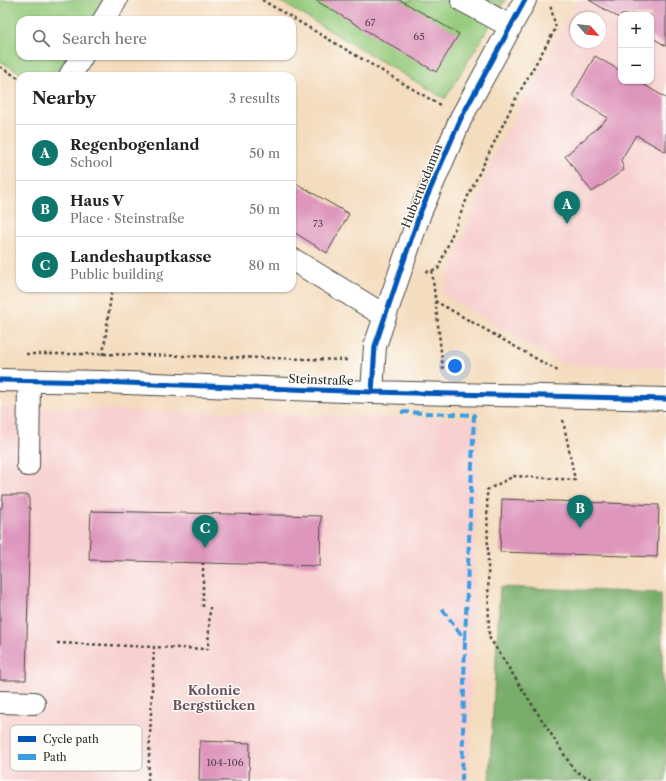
<!DOCTYPE html>
<html lang="en">
<head>
<meta charset="utf-8">
<style>
  body { margin:0; font-family:"Libre Caslon Text",serif; background:#f6f6f6; color:#222 }
  .controls { position:absolute; right:12px; top:12px; display:grid; overflow:hidden; border-radius:8px; box-shadow:0 1px 3px #0004 }
  .controls button { width:36px; height:36px; display:grid; place-items:center; padding:0; border:0; border-bottom:1px solid #e0e0e0; background:#fff; color:#222; font:20px sans-serif }
  .compass { position:absolute; left:570px; top:12px; width:36px; height:36px; border-radius:50%; background:#fff; box-shadow:0 1px 3px #0004; rotate:118deg }
  .you { position:absolute; left:455px; top:366px; width:14px; height:14px; margin:-10px; border:3px solid #fff; border-radius:50%; background:#1a73e8; box-shadow:0 0 0 6px #1a73e833 }
  .badge { display:grid; place-items:center; width:26px; height:26px; border-radius:50%; background:#0f766e; color:#fff; font-size:13px; font-weight:700 }
  .pin { position:absolute; translate:-50% -33px; filter:drop-shadow(0 1px 2px #0008) }
  .pin::after { content:''; position:absolute; top:21px; width:14px; height:12px; background:inherit; clip-path:polygon(0 0,100% 0,50% 100%) }
  .list { margin:0; padding:0; list-style:none }
  h2 { display:flex; justify-content:space-between; align-items:center; height:52px; margin:0; padding:0 16px; font-size:17px }
  h2 small { font-size:13px; font-weight:400; color:#767676 }
  .list li { display:grid; grid-template-columns:26px 1fr auto; gap:12px; align-items:center; box-sizing:border-box; height:56px; padding:0 16px; border-top:1px solid #e0e0e0 }
  .list b { display:block; font-size:15px; white-space:nowrap }
  .list p { margin:0; font-size:13px; white-space:nowrap; color:#767676 }
  .list em { font-size:13px; font-style:normal; color:#767676 }
  .icon { flex:none; width:22px; height:22px; fill:none; stroke:currentColor; stroke-width:2; stroke-linecap:round; stroke-linejoin:round }
  .map { position:relative; flex:none; width:666px; height:781px; overflow:hidden }
  .search { position:absolute; background:#fff; box-shadow:0 1px 3px #0004; left:16px; top:16px; width:280px; height:44px; display:flex; align-items:center; gap:10px; box-sizing:border-box; padding:0 14px; border-radius:12px; color:#767676; font-size:15px }
  .panel { position:absolute; background:#fff; box-shadow:0 1px 3px #0004; left:16px; top:72px; width:280px; height:220px; border-radius:12px }
  .map>svg:first-child { display:block }
</style>
</head>
<body>
<div class="map">
<svg width="666" height="781" viewBox="0 0 666 781">
  <rect width="100%" height="100%" fill="#fdfcf7"/>
  <filter id="ink" filterUnits="userSpaceOnUse"><feTurbulence type="fractalNoise" baseFrequency=".025" numOctaves="2"/><feDisplacementMap in="SourceGraphic" scale="8" xChannelSelector="R" yChannelSelector="G"/><feConvolveMatrix kernelMatrix="1 2 1 2 8 2 1 2 1" color-interpolation-filters="sRGB"/></filter>
  <filter id="wash" filterUnits="userSpaceOnUse"><feTurbulence type="fractalNoise" baseFrequency=".012" numOctaves="4" result="noise"/><feDisplacementMap in="SourceGraphic" scale="16" xChannelSelector="R" yChannelSelector="G"/><feGaussianBlur stdDeviation="0.9" result="paint"/><feColorMatrix in="noise" values="0 0 0 0 0 0 0 0 0 0 0 0 0 0 0 0 0 1.4 0 .05"/><feComposite in="paint" operator="in"/></filter>
  <g filter="url(#wash)">
    <rect width="100%" height="100%" fill="#f4dcbe"/>
    <path fill="#f7d0cf" fill-rule="evenodd" d="M577 0H666V367L564 365 441 293 495 154ZM621 15H651V81H621ZM576 18H600V42H576Z
      M0 407 479 419 469 781H0Z"/>
    <path fill="#95ca7b" stroke="#607a53" d="M0 0H109L97 20H20V56H75L63 76H26L0 61Z
      M278 0H505L445 99Z"/>
    <path fill="#78ae6b" stroke="#526c4b" d="M500 587 661 593 663 692H666V781H489Z"/>
    <g id="blocks">
      <path fill="#de96bd" d="M315 0H400L459 34 436 72Z
        M589 0H666V46L651 37V15H621V19Z
        M595 56 621 71V81H638L666 98V152L636 135 621 160 624 170 592 192 565 156 608 118 572 96Z
        M292 181 349 214 327 253 292 231Z
        M3 495H29V508H30L26 680H0V508H2Z
        M502 499 659 505 657 557 500 552Z
        M91 511 321 516 320 566 89 560Z
        M200 741 250 743 249 781H199Z"/>
    </g>
  </g>
  <g filter="url(#ink)">
    <use href="#blocks" fill-opacity="0" stroke="#494641" stroke-width="1"/>
    <g fill="none" stroke-linecap="round" stroke-linejoin="round">
      <g stroke="#494641" stroke-width="24">
        <path id="minor" d="M462 0 510 26
          M104 20 116 0
          M70 76 82 56
          M292 259 385 316
          M0 380 99 382 372 392 666 399
          M372 392 375 346 420 213 461 118 525 0
          M28 465 29 381
          M0 702 34 703"/>
      </g>
      <path stroke="#494641" stroke-width="2.5" stroke-dasharray="3 3" stroke-linecap="butt" d="M262 0 440 105
        M0 67 20 79
        M432 271 443 369
        M426 272 438 269 468 196 515 100 556 28 550 4
        M435 301 558 371
        M26 354H103L349 360
        M103 355 112 288
        M563 420 575 480 514 476 487 490 489 637 574 770 594 781
        M203 607V563
        M57 643 154 647
        M148 781 154 647 208 649 210 607"/>
      <use href="#minor" stroke="#fff" stroke-width="22"/>
      <path stroke="#3d9ce1" stroke-width="4" stroke-dasharray="8 4" stroke-linecap="butt" d="M401 412 474 415 465 640 462 781
        M442 609 465 640"/>
      <g stroke="#fdfcf7" stroke-width="8">
        <path id="cycleway" d="M0 380 99 382 372 392 666 399
          M372 392 375 346 420 213 461 118 525 0"/>
      </g>
      <use href="#cycleway" stroke="#0057b8" stroke-width="5"/>
    </g>
  </g>
  <g text-anchor="middle" stroke-width="3" stroke-linejoin="round" paint-order="stroke">
    <g font-size="10" fill="#584650">
      <text x="370" y="26">67</text>
      <text x="419" y="40">65</text>
      <text x="318" y="227">73</text>
      <text x="225" y="766">104-106</text>
    </g>
    <g font-size="12" fill="#2b2b2b" stroke="#fdfcf7">
      <text transform="translate(422 186) rotate(-68)" y="4">Hubertusdamm</text>
      <text transform="translate(321 380) rotate(2)" y="4">Steinstraße</text>
    </g>
    <g font-size="13" font-weight="bold" fill="#6a505e" stroke="#fdfcf7">
      <text x="214" y="695">Kolonie<tspan x="214" dy="15">Bergstücken</tspan></text>
    </g>
  </g>
  <rect x="10" y="725" width="132" height="46" rx="6" fill="#fdfcf7" stroke="#bebdba" stroke-width="1"/>
  <rect x="18" y="736" width="18" height="6" fill="#0057b8"/>
  <rect x="18" y="754" width="18" height="6" fill="#3d9ce1"/>
  <g font-size="11" fill="#2b2b2b">
    <text x="43" y="743">Cycle path</text>
    <text x="43" y="761">Path</text>
  </g>
</svg>
<div class="controls">
<button>+</button>
<button>−</button>
</div>
<svg class="compass" viewBox="-18 -18 36 36"><path d="M0-13l5 13h-10z" fill="#e53935"/><path d="M0 13l5-13h-10z" fill="#767676"/></svg>
<div class="you"></div>
<div class="pin badge" style="left:567px;top:224px">A</div>
<div class="pin badge" style="left:580px;top:528px">B</div>
<div class="pin badge" style="left:205px;top:548px">C</div>
<div class="search"><svg class="icon" aria-label="search" viewBox="0 0 24 24"><circle cx="10" cy="10" r="6"/><path d="M15 15l6 6"/></svg>Search here</div>
<section class="panel">
<h2>Nearby<small>3 results</small></h2>
<ul class="list">
<li><span class="badge">A</span><div><b>Regenbogenland</b><p>School</p></div><em>50 m</em></li>
<li><span class="badge">B</span><div><b>Haus V</b><p>Place · Steinstraße</p></div><em>50 m</em></li>
<li><span class="badge">C</span><div><b>Landeshauptkasse</b><p>Public building</p></div><em>80 m</em></li>
</ul>
</section>
</div>
</body>
</html>
